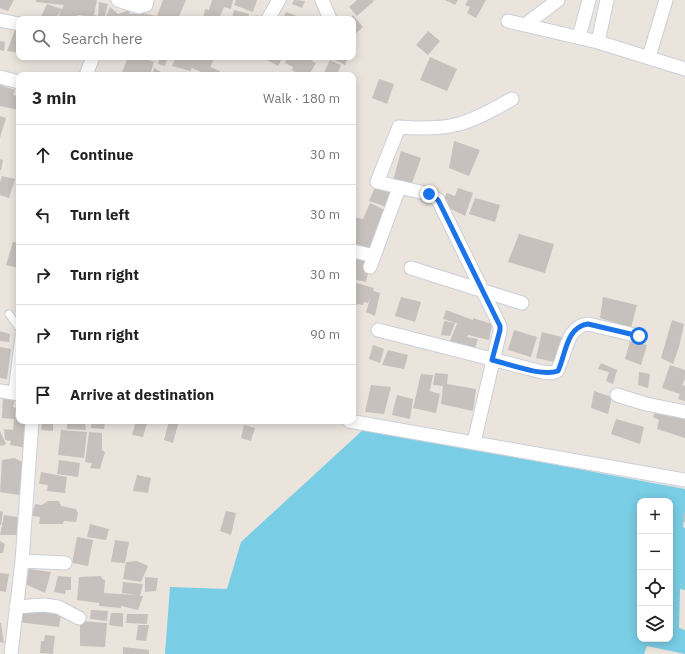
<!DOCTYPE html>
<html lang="en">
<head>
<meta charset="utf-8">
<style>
  body { margin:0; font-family:"IBM Plex Sans",sans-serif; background:#f6f6f6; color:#222 }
  .controls { position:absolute; right:12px; bottom:12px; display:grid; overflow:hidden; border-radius:8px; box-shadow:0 2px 10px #0003 }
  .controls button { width:36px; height:36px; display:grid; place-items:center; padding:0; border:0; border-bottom:1px solid #e0e0e0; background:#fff; color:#222; font:20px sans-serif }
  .stop { position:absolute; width:12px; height:12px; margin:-9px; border:3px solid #1a73e8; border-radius:50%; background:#fff }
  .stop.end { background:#1a73e8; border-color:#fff; box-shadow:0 1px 4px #0008 }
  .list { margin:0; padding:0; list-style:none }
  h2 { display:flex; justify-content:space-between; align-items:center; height:52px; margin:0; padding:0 16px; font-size:17px }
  h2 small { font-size:13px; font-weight:400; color:#767676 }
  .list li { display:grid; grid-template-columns:26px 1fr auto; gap:12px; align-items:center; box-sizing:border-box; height:60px; padding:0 16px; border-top:1px solid #e0e0e0 }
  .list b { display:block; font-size:15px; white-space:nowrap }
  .list em { font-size:13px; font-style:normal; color:#767676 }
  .icon { flex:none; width:22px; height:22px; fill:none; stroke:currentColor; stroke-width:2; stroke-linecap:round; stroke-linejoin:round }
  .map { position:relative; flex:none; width:685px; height:654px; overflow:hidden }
  .search { position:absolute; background:#fff; box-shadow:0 2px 10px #0003; left:16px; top:16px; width:340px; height:44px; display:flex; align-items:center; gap:10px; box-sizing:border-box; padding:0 14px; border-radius:8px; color:#767676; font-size:15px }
  .panel { position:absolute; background:#fff; box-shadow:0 2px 10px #0003; left:16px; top:72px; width:340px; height:352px; border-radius:8px }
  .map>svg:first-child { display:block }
</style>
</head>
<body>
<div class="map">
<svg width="685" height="654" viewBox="0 0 685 654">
  <rect width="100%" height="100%" fill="#ebe4dd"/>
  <path fill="#79cde4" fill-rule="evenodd" d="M364 429 685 489V512L683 527 685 528V590L680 589 679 628 685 630V654L647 646 644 654H165L170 587 227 589 241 542ZM640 501H670V639H640Z"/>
  <path fill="#c6c1bc" d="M0 0H14L8 11 0 8Z
    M36 0H97L94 15 98 16 99 2 108 4 104 19 99 18 98 19H84L85 16 78 15 75 19H57L64 5 36 2Z
    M163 0H186L178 19H105L110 7 118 14 130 10 129 14 141 13 157 16Z
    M212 0H233L231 9 224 7 219 19H203L205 9 209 10Z
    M236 0H257L253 12 234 5Z
    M294 0 305 1 302 8 292 4Z
    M357 0H373L374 1 357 16 349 7Z
    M445 0H458L455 5Z
    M468 0H486L476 18 467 13 470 7 465 5Z
    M47 4 62 9 55 19 41 17Z
    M234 10 249 14 248 19 232 17Z
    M286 12 297 16 295 19H283Z
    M256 15 263 19H254Z
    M353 15 363 27 353 36V19H349Z
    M15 30 19 31V53L7 51Z
    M428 31 440 41 428 55 416 45Z
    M0 41 5 42 4 51 0 50Z
    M128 57H143V58L154 62 150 75H121Z
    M160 57H168L165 66 158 64Z
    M176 57H215L210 67 220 71 217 75H198L201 72 192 68 190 71 172 66Z
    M264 57H283L278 66 263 58Z
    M288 57H305L316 63 309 75H301L292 70 293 67 285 63Z
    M328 57H348L345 65Z
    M430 57 457 69 447 91 420 80Z
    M330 60 341 65 337 75H323Z
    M154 68 166 75H152Z
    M379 79 394 84 387 104 372 98Z
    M0 85 15 90 13 95 19 96V110L0 106Z
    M0 116 6 118 0 138Z
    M454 141 480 150 469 176 449 168Z
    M401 151 421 158 411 186 393 181Z
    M0 159 3 160 1 170H0Z
    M2 176 15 179 9 198 0 195V182Z
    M377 183 394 189 387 207 369 201Z
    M458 188 473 193 465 216 441 204 447 193 455 196Z
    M475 198 500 205 495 222 469 214Z
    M370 203 387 211 371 249 353 243V217L363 219Z
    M519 234 554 244 545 273 508 262Z
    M13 242 19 243V268L6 265Z
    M353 255 371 259 366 282 353 279Z
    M353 282 374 288 373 291 380 293 375 316 366 312 371 296 368 303 364 302 363 305 357 304 353 309Z
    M401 297 421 302 415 322 395 316Z
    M603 297 637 305 631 328 600 318Z
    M446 310 473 320V318L492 324 489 340 468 335 467 337 478 339 475 348 449 343 457 324H459L443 319Z
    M672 320 684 324 679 347 673 364 661 358Z
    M444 321 455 323 450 336 441 335Z
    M514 330 537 337 531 357 508 350Z
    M0 331 10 334 9 342 0 341Z
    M542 332 566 338 559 363 536 358Z
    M630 341 647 345 641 365 625 359Z
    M373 345 384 349 380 363 369 359Z
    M0 347 11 349 7 379 0 378Z
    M388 350 408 355 404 369 382 365Z
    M601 363 617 370 613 384 606 381 609 372 598 369Z
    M670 365 685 370V379L682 385 685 386V401L678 399 680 394 662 388Z
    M639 372 650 374 648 388 638 385Z
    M435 373 448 374 447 384 476 389 473 411 441 404 443 386 433 385Z
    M421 374 433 375 430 391 440 394 436 413 413 408Z
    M371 385 391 387 384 414 365 412Z
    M594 391 612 397 608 414 591 408Z
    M397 395 413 399 410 419 392 415Z
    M3 396 15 398 13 407 16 408 15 417H19V421H29L27 448 10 445 11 441 5 440 4 429 13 430 14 419 2 418Z
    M656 409 685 416V438L657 429 659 420 653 417Z
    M616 419 644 427 640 444 611 434Z
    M42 421H64L63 423H53V431L41 430Z
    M67 421 85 422 86 430 67 429Z
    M91 421H105L104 429 91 428Z
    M136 421 147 423 143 437 132 435Z
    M169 421H179L173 443 164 440Z
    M244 425 255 428 251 441 241 438Z
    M61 430 87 432 84 458 58 455Z
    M0 431 6 444 2 446 0 445Z
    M89 432 102 433V450L105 452 100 469 90 468 92 463 85 462Z
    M14 458 25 463 19 495 0 492 2 460Z
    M59 460 80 463 78 477 57 474Z
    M41 472 67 477 65 493 47 491 48 485 39 484Z
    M137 475 151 478 148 493 133 491Z
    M48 501H59L61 506 76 509 78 513 76 522 64 521 63 524H39L40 517 32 516 35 504 42 505Z
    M0 511 3 512 1 525H0Z
    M226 511 236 513 231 535 220 531Z
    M684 513H685V522H683Z
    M4 515 18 517 17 535H0Z
    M90 524 109 529 106 540 87 537Z
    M77 537 93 540 88 566 72 563Z
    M115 540 129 542 125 563 111 562Z
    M0 541 5 544 3 553H0Z
    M137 561 148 566 141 582 123 579 126 562Z
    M29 569 51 572 45 593 25 584Z
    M0 573 9 574 6 592 0 591Z
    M58 576 71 577V590H66L65 594 54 592Z
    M101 576 102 579 105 580 104 593 137 595 122 593 123 582 143 584 140 596H143L138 610 121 606V608L99 606V603L77 600 79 577Z
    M145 577 158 578 156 591 145 592Z
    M30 607 62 610 59 627 18 622 21 611 28 613Z
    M91 610 108 611 107 621 90 619Z
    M111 613H123V627L109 625Z
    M127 614H148L147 624 126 623Z
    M80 621 107 623 105 647 80 646Z
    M0 623H1L4 643 0 642Z
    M138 625H149L146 641 136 640Z
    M45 635 55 636 53 654 40 653 41 641H44Z
    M123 647 149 650V654H123Z"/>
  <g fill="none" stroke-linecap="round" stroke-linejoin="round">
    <g stroke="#cbcfda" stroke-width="9">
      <path id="lane" d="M9 314 19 328
        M12 392 19 336"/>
    </g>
    <g stroke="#cbcfda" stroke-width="15">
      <path id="street" d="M118 0 139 7 146 5 147 0
        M322 0 330 19
        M268 19 279 0
        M0 20 19 24
        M508 21 598 42 685 69
        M525 25 558 0
        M579 37 589 0
        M598 42 607 0
        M649 57 666 0
        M86 75 93 57
        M0 77 19 82
        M353 251 374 256
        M370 267 399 188
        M411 268 522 303
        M378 330 542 372 552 373 557 371C566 355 566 326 588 324L639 336
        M0 391 19 394
        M617 395 646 404 685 412
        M349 421 685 480
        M474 442 500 331V326L438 200 429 194 377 182 399 127C451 131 467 125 512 99
        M22 561 65 563
        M16 607 44 605 58 607 79 618
        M11 654 22 561 32 421"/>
    </g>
    <use href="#lane" stroke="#fff" stroke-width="7"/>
    <use href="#street" stroke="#fff" stroke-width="13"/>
  </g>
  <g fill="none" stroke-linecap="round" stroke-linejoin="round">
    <path stroke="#1a73e8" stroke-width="5" d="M429 194 438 200 443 210 500 326V330L492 360C509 364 542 377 558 371 566 354 566 327 588 324L639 336"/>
  </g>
</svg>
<div class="controls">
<button>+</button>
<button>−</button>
<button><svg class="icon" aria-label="locate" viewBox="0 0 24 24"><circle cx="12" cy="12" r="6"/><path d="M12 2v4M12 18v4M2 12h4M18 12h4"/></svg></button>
<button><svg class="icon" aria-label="layers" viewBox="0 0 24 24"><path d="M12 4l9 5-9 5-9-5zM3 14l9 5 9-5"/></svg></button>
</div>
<div class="stop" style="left:639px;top:336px"></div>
<div class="stop end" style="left:429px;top:194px"></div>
<div class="search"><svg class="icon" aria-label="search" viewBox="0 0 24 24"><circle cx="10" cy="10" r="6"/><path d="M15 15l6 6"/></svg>Search here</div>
<section class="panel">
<h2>3 min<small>Walk · 180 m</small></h2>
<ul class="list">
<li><svg class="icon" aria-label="ahead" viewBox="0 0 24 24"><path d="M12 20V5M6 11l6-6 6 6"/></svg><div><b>Continue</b></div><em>30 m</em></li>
<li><svg class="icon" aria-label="left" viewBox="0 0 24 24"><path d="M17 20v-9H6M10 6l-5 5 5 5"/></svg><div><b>Turn left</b></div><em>30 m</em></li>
<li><svg class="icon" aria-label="right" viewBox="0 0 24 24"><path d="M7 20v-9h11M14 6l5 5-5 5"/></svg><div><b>Turn right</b></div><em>30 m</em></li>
<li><svg class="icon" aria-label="right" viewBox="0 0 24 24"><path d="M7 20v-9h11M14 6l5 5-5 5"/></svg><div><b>Turn right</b></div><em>90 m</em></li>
<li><svg class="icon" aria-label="arrive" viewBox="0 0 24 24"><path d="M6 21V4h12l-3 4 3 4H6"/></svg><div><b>Arrive at destination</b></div></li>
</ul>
</section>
</div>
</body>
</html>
